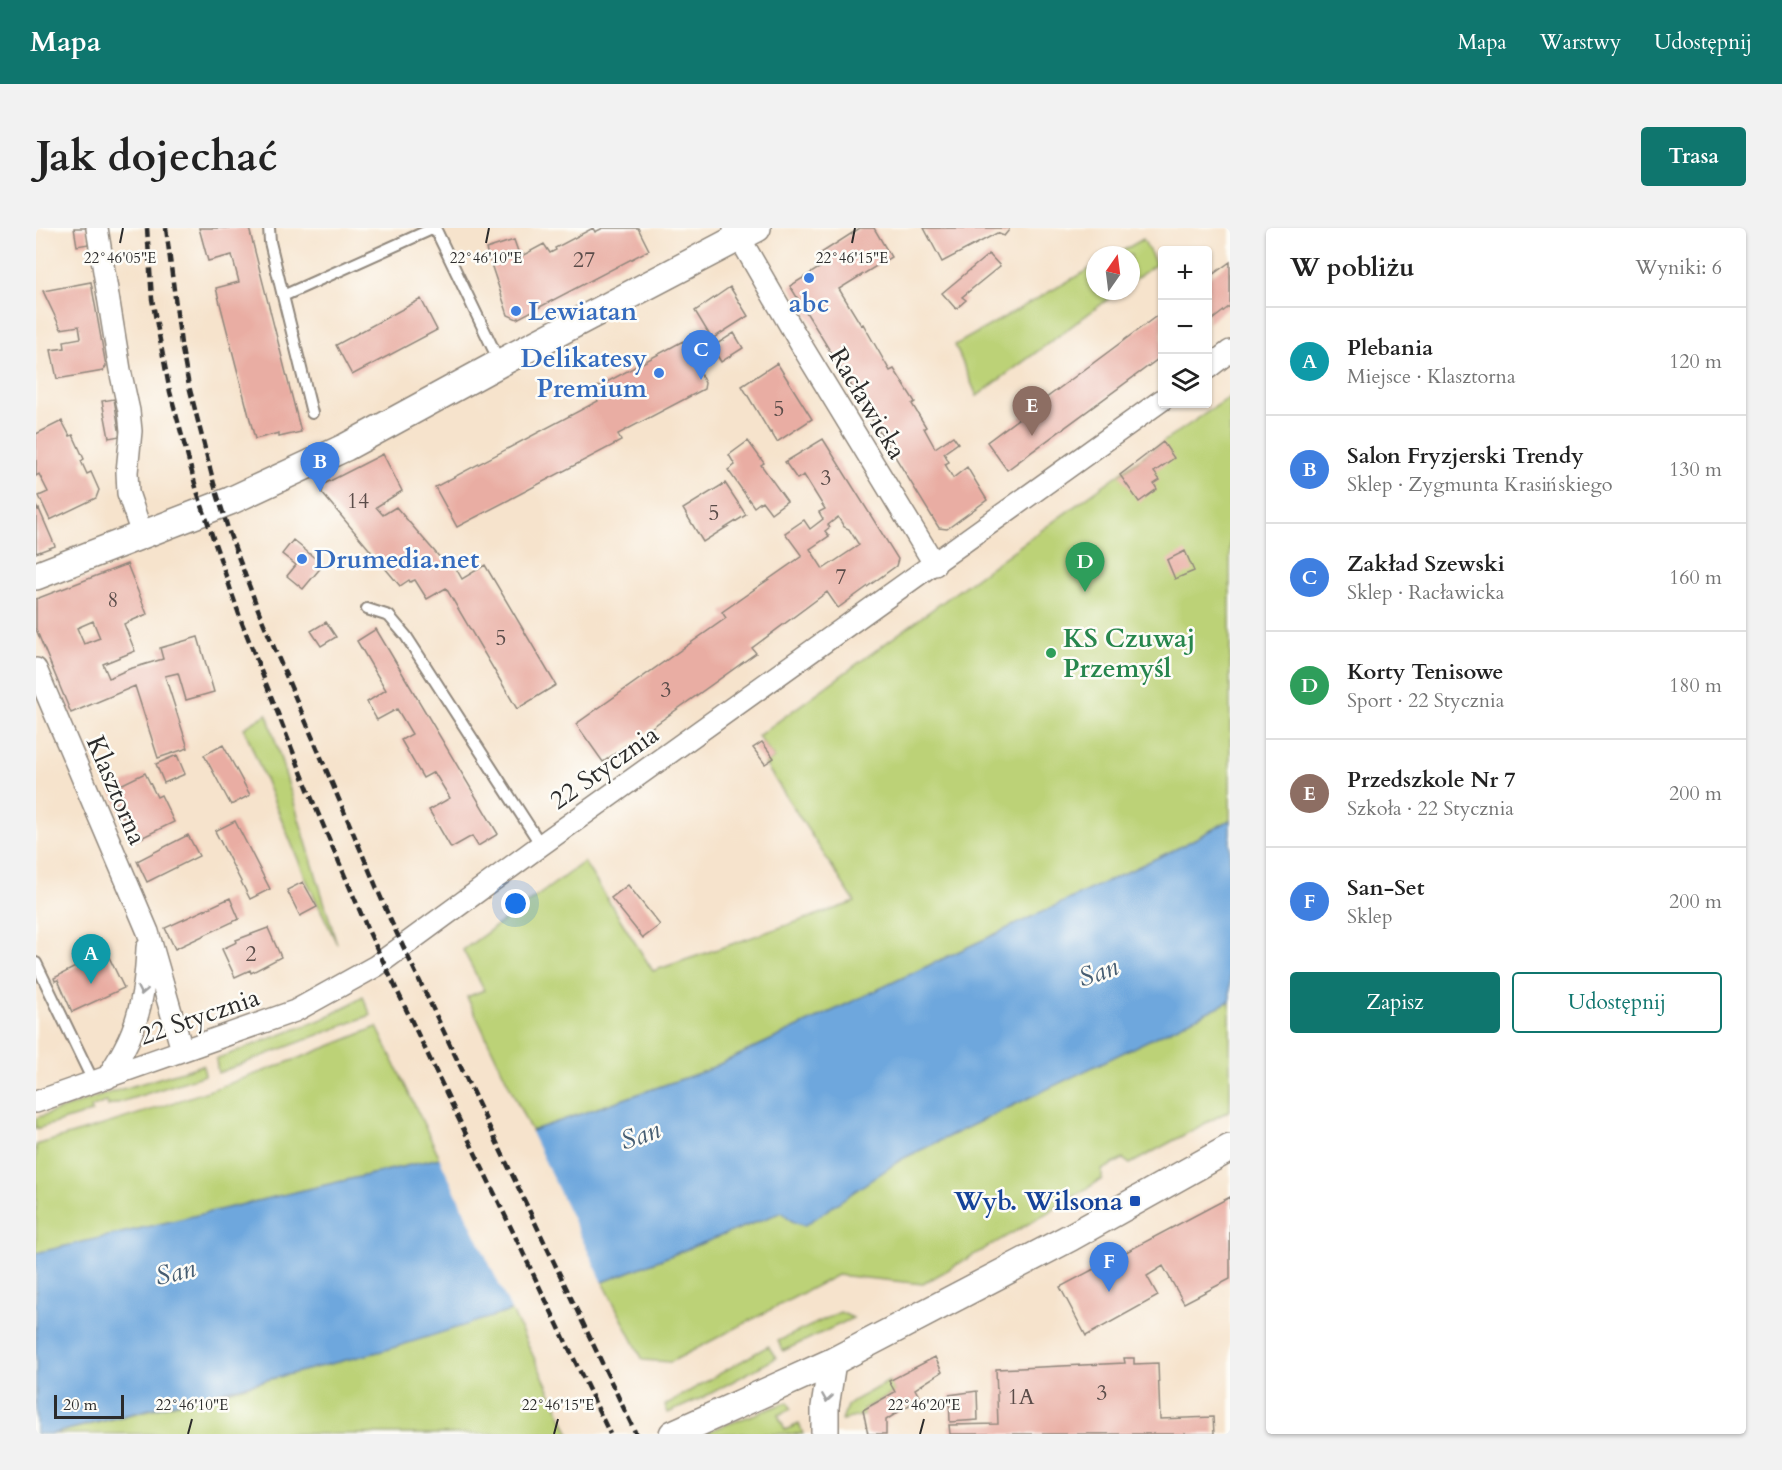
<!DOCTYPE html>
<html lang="pl">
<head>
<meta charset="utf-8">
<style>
  body { margin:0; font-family:Cardo,serif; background:#f2f2f2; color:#222 }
  .controls { position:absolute; right:18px; top:18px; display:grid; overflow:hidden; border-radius:6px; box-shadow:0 2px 4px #0004 }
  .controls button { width:54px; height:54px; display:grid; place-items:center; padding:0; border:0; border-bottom:2px solid #e0e0e0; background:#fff; color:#222; font:30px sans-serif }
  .compass { position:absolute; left:1050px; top:18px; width:54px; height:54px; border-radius:50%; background:#fff; box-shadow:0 2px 4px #0004; rotate:14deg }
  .scale { position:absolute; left:18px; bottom:15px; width:70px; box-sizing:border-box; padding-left:6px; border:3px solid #2b2b2b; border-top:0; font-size:16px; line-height:21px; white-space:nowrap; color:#2b2b2b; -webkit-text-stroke:4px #fdfcf7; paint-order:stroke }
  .you { position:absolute; left:480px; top:676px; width:21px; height:21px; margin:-15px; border:4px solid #fff; border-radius:50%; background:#1a73e8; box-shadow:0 0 0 9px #1a73e833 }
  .badge { display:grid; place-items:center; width:39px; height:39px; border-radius:50%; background:#0f766e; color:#fff; font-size:20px; font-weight:700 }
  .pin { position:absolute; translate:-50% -50px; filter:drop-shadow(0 2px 3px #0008) }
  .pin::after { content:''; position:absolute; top:32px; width:21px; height:18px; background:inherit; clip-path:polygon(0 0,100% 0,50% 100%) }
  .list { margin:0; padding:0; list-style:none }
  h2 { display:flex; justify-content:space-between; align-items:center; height:78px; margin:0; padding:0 24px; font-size:26px }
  h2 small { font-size:20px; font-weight:400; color:#767676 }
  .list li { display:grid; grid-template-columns:39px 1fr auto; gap:18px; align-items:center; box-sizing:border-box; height:108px; padding:0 24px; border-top:2px solid #e0e0e0 }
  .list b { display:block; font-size:22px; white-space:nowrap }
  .list p { margin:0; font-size:20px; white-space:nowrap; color:#767676 }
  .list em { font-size:20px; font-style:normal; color:#767676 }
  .actions { display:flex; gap:12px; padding:18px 24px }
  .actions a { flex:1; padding:14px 0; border:2px solid #0f766e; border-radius:6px; text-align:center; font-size:21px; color:#0f766e }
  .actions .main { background:#0f766e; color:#fff }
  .icon { flex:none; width:33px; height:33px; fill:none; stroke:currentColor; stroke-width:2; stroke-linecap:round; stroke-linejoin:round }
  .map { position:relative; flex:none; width:1194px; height:1206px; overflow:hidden; border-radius:6px }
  header { display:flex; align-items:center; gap:36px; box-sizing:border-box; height:84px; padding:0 30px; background:#0f766e; color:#fff }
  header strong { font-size:28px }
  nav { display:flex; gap:33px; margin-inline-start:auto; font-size:21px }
  .intro { display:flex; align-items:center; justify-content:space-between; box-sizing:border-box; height:144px; padding:0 36px }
  h1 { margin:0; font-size:42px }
  .button { padding:15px 27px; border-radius:6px; background:#0f766e; color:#fff; font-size:21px; font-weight:700 }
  main { display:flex; gap:36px; padding:0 36px }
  aside { flex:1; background:#fff; border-radius:6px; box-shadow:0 2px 4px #0004 }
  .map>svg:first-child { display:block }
</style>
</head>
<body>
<header>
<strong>Mapa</strong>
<nav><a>Mapa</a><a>Warstwy</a><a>Udostępnij</a></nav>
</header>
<div class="intro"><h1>Jak dojechać</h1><a class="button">Trasa</a></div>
<main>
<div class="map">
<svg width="1194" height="1206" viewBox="0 0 1194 1206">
  <rect width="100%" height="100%" fill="#fdfcf7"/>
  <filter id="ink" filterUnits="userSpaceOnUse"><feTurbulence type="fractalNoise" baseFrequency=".0167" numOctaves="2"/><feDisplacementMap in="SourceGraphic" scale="12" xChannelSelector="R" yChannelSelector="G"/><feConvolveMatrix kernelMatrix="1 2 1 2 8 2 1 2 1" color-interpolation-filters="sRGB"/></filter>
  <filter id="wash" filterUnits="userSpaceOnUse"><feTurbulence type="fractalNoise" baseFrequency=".008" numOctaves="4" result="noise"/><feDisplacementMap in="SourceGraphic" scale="24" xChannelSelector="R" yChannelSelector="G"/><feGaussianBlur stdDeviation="1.35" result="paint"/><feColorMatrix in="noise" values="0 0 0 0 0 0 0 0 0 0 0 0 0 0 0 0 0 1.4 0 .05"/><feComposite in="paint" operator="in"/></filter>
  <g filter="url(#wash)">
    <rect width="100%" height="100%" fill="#f6e3cc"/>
    <path fill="#bcd277" stroke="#747e51" stroke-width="1.5" d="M1107 11 1120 36 1095 54V27H1079Z
      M1059 38V63H1083L941 168 919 117Z
      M1194 169V592L1142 620 669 843 495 903 431 769 448 762 427 722 548 634 617 743 819 674 729 536 738 530 722 508 1127 214Z
      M231 486 301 716 270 651 208 500Z
      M327 769 335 787 182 845 180 831 287 791Z
      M1194 773V882L1094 936 1087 931 1066 942V951L1013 984 887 1056 801 1047 635 1134 607 1132 567 1054 746 984 756 993 768 997 866 931Z
      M341 799 404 930 0 1025V917C116 884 230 845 341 799Z
      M167 837 169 847 72 878 71 873 55 880 56 884 0 901V890L70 866Z
      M476 1083 534 1206H15L196 1162Z
      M804 1084 817 1090 747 1123 742 1113Z
      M732 1118 740 1130 668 1169 632 1185 629 1177Z
      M853 1153 859 1164 827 1181 829 1187 806 1192 811 1178 819 1172Z
      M752 1174 755 1181 742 1187 749 1202 763 1196 767 1206H665Z"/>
    <path fill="#6ea7dd" stroke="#4c6984" stroke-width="1.5" d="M1194 592V773L866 931 768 998 756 993 746 984 567 1054 350 1122 15 1206H0V1025L404 930 495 903 669 843 1142 620Z"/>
    <path fill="#f6e3cc" d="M493 900 568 1057 477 1086 402 927Z"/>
    <g id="blocks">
      <path fill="#e9ada3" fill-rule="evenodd" d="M38 0H50L53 16 41 18Z
        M163 0H213L265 204 243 209V205L219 211 180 60 203 54 196 27 172 33Z
        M557 0 559 4 567 0H602L613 22 481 91 472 87 450 21 478 12 484 29 508 16 514 25 520 22 519 20Z
        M824 0H838L855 29 803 61 825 97 827 96 854 143 858 141 879 174 876 176 890 199 888 200 899 220 917 208 922 215 908 225 913 234 909 236 917 250 931 239 951 272 911 301 903 300 754 58 788 37 782 27Z
        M888 0H973V2L968 8 961 5 906 34Z
        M953 26 964 38 926 69 930 72 920 81 906 65Z
        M1194 34V78L1172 95V50Z
        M55 54 70 138 67 143 56 145 21 151 15 122 29 120 28 113 45 110 43 98 25 101 7 63Z
        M694 59 712 88 676 111 659 83Z
        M385 71 401 102 316 147 300 117Z
        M1126 84V128L971 242 951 214Z
        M698 105 707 120 685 134 676 119Z
        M647 113 669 155 668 161 582 206 585 213 421 299 399 259 562 173 556 162Z
        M741 135 776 191 741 214 735 204 734 205 706 158Z
        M78 171 84 208 73 210 66 173Z
        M26 193 34 208 37 207 48 231 45 233 51 246 55 244 63 262 60 270 14 292 3 268 12 264 3 246 0 248V206Z
        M787 211 862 331 860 338 802 380 791 364 716 420 720 425 567 534 540 496 690 390 686 384 766 328 749 305 768 292 774 301 787 291 783 284 789 281 768 247 761 251 749 234ZM802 289 808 299 813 301 823 317 787 341 774 321 793 308 789 303 794 299 792 297Z
        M712 213 728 235 725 237 751 273 735 285 726 273 718 279 692 242 699 237 693 227Z
        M1127 214 1138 230 1118 244 1124 252 1118 256 1121 261 1103 274 1084 247Z
        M347 226 366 263 340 279 347 287 360 279 406 332 413 328 426 351 449 337 520 457 481 481 410 360 391 371 379 352 374 354 373 352 364 358 286 265 288 256Z
        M689 255 710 287 667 314 647 281Z
        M0 278 2 282 3 281 19 318 0 325Z
        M257 312 287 337 267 361 251 348 260 337 246 326Z
        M1149 323 1158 343 1139 351 1131 332Z
        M91 336 111 386 88 396 99 423 67 436 73 450 93 441 127 431 124 420 162 409 178 464 150 472 142 445 129 448 152 520 122 530 99 458 35 485 0 401V371ZM57 393 64 410 48 416 41 400Z
        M290 394 300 409 285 418 275 403Z
        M340 401 462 606 442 618 436 608 415 620 393 582 414 570 398 544 387 550 365 512 376 506 361 481 341 492 331 474 350 462 321 413Z
        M726 514 738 530 729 536 717 520Z
        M187 517 214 567 195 577 168 527Z
        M141 527 149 546 128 555 120 536Z
        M109 545 121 569 125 567 138 594 99 613 74 562Z
        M199 593 234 661 214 671 179 603Z
        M152 607 163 628 111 654 101 633Z
        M267 654 281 679 264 688 251 662Z
        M592 657 624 697 607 710 575 670Z
        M194 670 203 691 139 721 129 700Z
        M232 700 245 729 215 745 214 742 199 749 186 721 201 714 200 712Z
        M70 723 88 760 36 784 22 752 19 753 18 750Z
        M1194 969V1051L1148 1075 1127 1038 1111 1048 1122 1068 1050 1108 1024 1059Z
        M899 1129 906 1144 879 1161 884 1170 850 1192V1206H832L827 1182 859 1164 853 1153Z
        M1088 1130H1098V1136L1122 1135 1124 1191 1177 1189 1178 1206H914L913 1197 962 1196 960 1141 1089 1135Z
        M941 1163 942 1192 914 1194 913 1167Z"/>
    </g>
  </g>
  <g filter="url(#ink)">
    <use href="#blocks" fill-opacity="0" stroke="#90877c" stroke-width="1.5"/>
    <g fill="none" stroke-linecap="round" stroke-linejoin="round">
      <g stroke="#90877c" stroke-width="14">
        <path id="service" d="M233 0 234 14 247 68 398 0
          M399 0 464 135
          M247 68 276 185
          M331 381 353 388 370 408 505 617
          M0 735 58 855"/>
      </g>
      <g stroke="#90877c" stroke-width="24">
        <path id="minor" d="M61 0 84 142 93 183 95 203 91 244 92 265 106 306
          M698 0 767 120 899 337
          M1172 140 1194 123
          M0 441 112 704 146 822
          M71 850C77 840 83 831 88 821 104 792 110 753 111 720
          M0 874 259 783 340 738 505 617 1126 172"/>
      </g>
      <g stroke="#90877c" stroke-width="30">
        <path id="tertiary" d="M0 348 194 273 310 219 464 135 721 0
          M637 1206 796 1134 1035 1009 1194 920
          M789 1206V1179L796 1134"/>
      </g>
      <use href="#service" stroke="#fff" stroke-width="10"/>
      <use href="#minor" stroke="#fff" stroke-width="21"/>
      <use href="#tertiary" stroke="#fff" stroke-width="27"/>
      <path stroke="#2b2b2b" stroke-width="4.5" stroke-dasharray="9 4.5" stroke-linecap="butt" d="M111 0 116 71 134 164 161 263 206 395 273 564 332 702 574 1206
        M130 0 145 116 153 158 178 256 194 307 225 389 354 691 600 1206"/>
    </g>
    <defs><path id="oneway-chevron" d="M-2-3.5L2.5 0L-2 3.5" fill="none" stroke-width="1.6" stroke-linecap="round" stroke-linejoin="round" transform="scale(1.5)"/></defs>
    <g stroke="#a0a0a0">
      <use href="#oneway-chevron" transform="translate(106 763) rotate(101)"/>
      <use href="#oneway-chevron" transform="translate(791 1170) rotate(99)"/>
    </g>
  </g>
  <path fill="none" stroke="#2b2b2b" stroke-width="2" d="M84 15 87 0M450 15 453 0M816 15 819 0M152 1206 156 1191M518 1206 522 1191M884 1206 888 1191"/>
  <g fill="#3f7fe0" stroke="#fdfcf7" stroke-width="2">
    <circle cx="773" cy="50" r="6"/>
    <circle cx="480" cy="83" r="6"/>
    <circle cx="623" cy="145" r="6"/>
    <circle cx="266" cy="331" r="6"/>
  </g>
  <circle fill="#2e9e5b" stroke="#fdfcf7" stroke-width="2" cx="1015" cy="425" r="6"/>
  <rect fill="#1a4fb4" stroke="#fdfcf7" stroke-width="2" x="1093" y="967" width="12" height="12" rx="3"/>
  <g text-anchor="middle" stroke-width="5" stroke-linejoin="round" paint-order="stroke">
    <g font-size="22" fill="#5a4c49">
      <text x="548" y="39">27</text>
      <text x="743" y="188">5</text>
      <text x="790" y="257">3</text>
      <text x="322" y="280">14</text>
      <text x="678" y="292">5</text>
      <text x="805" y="356">7</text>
      <text x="77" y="379">8</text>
      <text x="465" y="417">5</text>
      <text x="630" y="469">3</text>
      <text x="215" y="733">2</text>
      <text x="1066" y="1172">3</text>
      <text x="985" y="1176">1A</text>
    </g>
    <g font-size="26" font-weight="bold" fill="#366cbe" stroke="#fdfcf7" text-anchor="start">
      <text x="773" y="84" text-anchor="middle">abc</text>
      <text x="492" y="92">Lewiatan</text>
      <text x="611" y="139" text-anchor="end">Delikatesy<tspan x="611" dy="30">Premium</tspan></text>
      <text x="278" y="340">Drumedia.net</text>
    </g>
    <g font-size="26" fill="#2b2b2b" stroke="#fdfcf7">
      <text transform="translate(832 175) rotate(59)" y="9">Racławicka</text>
      <text transform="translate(568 539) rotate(-35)" y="9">22 Stycznia</text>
      <text transform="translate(81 562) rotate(67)" y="9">Klasztorna</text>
      <text transform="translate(163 788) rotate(-19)" y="9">22 Stycznia</text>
    </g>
    <g font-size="26" font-weight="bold" fill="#27864d" stroke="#fdfcf7" text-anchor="start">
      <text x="1027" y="419">KS Czuwaj<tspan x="1027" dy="30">Przemyśl</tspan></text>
    </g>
    <g font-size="26" font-weight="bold" fill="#164399" stroke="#fdfcf7" text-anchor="end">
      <text x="1087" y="982">Wyb. Wilsona</text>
    </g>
    <g font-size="27" font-style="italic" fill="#465d72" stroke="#fdfcf7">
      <text transform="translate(1062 744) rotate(-20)" y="9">San</text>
      <text transform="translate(604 907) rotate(-20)" y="9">San</text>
      <text transform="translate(139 1044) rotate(-14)" y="9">San</text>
    </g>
  </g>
  <g font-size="15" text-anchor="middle" fill="#2b2b2b" stroke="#fdfcf7" stroke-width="5" stroke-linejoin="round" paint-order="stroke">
    <text x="84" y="35">22°46'05"E</text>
    <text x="450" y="35">22°46'10"E</text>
    <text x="816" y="35">22°46'15"E</text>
    <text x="156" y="1182">22°46'10"E</text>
    <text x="522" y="1182">22°46'15"E</text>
    <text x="888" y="1182">22°46'20"E</text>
  </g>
</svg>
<div class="controls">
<button>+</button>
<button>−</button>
<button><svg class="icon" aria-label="layers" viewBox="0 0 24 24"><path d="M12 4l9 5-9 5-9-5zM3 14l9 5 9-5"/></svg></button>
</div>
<svg class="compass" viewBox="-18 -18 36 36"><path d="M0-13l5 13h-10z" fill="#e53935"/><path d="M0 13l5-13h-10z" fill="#767676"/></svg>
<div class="scale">20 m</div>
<div class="you"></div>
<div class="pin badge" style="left:55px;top:756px;background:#0f9aa8">A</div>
<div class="pin badge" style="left:284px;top:264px;background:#3f7fe0">B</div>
<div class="pin badge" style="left:665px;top:152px;background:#3f7fe0">C</div>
<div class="pin badge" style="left:1049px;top:364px;background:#2e9e5b">D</div>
<div class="pin badge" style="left:996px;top:208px;background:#8d6e63">E</div>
<div class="pin badge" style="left:1073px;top:1064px;background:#3f7fe0">F</div>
</div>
<aside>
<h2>W pobliżu<small>Wyniki: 6</small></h2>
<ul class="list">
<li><span class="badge" style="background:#0f9aa8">A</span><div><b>Plebania</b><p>Miejsce · Klasztorna</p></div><em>120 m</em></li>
<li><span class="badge" style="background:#3f7fe0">B</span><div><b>Salon Fryzjerski Trendy</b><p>Sklep · Zygmunta Krasińskiego</p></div><em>130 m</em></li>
<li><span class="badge" style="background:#3f7fe0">C</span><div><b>Zakład Szewski</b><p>Sklep · Racławicka</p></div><em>160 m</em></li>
<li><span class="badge" style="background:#2e9e5b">D</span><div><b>Korty Tenisowe</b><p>Sport · 22 Stycznia</p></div><em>180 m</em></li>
<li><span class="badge" style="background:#8d6e63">E</span><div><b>Przedszkole Nr 7</b><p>Szkoła · 22 Stycznia</p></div><em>200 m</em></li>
<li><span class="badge" style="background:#3f7fe0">F</span><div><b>San-Set</b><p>Sklep</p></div><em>200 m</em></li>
</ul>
<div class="actions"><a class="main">Zapisz</a><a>Udostępnij</a></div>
</aside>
</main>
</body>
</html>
